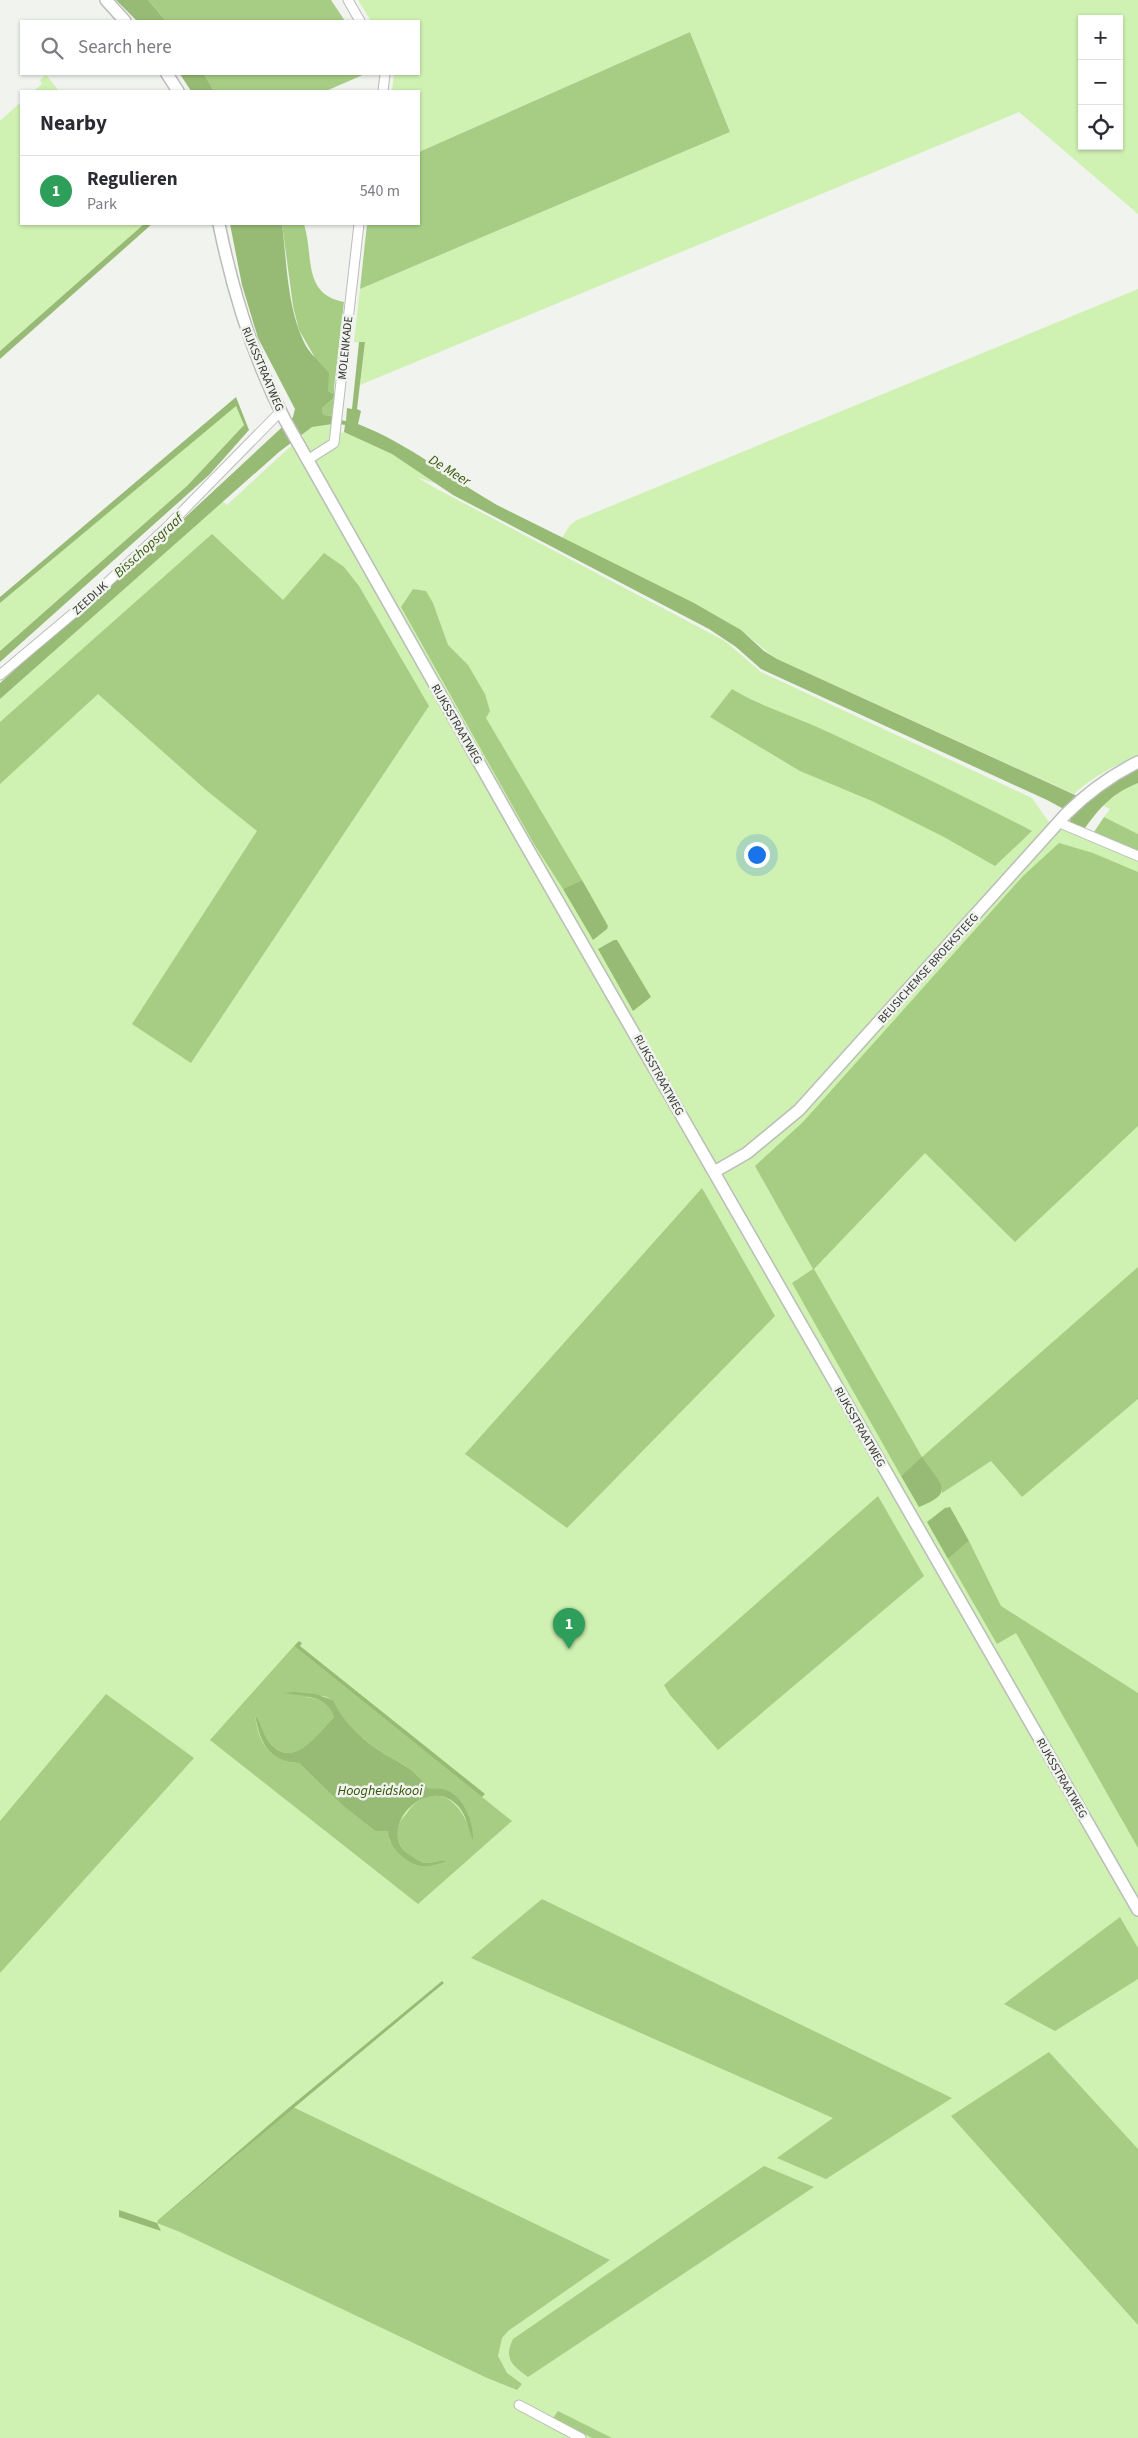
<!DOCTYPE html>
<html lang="en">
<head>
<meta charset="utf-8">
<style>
  body { margin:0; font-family:"Source Sans 3",sans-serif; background:#f2f2f3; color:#2b2b33 }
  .controls { position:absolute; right:15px; top:15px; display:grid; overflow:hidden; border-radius:0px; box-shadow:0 1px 4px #0004 }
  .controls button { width:45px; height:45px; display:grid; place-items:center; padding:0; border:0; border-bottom:1px solid #e1e1e2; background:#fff; color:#2b2b33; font:25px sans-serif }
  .you { position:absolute; left:756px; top:854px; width:18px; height:18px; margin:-12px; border:4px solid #fff; border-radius:50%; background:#1a73e8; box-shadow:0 0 0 8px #1a73e833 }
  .badge { display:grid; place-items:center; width:32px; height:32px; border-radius:50%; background:#b45309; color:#fff; font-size:16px; font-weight:700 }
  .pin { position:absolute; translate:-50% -41px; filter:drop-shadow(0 1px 2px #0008) }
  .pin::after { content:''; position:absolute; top:26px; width:18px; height:15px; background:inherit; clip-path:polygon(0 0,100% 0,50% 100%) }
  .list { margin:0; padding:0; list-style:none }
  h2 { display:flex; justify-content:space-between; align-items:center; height:65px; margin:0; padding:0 20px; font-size:21px }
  h2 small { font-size:16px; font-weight:400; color:#7c7c81 }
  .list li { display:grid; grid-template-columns:32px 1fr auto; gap:15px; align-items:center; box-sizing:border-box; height:70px; padding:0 20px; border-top:1px solid #e1e1e2 }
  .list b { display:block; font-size:19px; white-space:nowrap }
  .list p { margin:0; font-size:16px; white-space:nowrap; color:#7c7c81 }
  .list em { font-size:16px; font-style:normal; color:#7c7c81 }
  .icon { flex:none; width:28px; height:28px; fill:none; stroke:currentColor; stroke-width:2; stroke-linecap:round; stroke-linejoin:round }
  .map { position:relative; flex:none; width:1138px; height:2438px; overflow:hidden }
  .search { position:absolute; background:#fff; box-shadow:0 1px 4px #0004; left:20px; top:20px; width:400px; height:55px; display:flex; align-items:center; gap:12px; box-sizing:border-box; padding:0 18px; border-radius:0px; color:#7c7c81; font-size:19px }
  .panel { position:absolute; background:#fff; box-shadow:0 1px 4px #0004; left:20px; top:90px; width:400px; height:135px; border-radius:0px }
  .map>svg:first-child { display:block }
</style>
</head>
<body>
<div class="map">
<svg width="1138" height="2438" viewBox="0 0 1138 2438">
  <rect width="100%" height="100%" fill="#f0f3ee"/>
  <path fill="#cff1b1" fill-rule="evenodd" d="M358 0H1138V214L1019 112 360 385 365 343 354 342 360 289 730 132 690 32 419 152V91H392L394 74H419V21H371ZM1082 19H1119V146H1082Z
    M46 75 59 91H34L42 84 40 80Z
    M21 102V224H144L0 351V121Z
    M1138 289V756C1115 765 1092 777 1074 794L777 659C763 650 752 637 738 629 682 595 621 568 562 538L570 525 577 520Z
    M236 405 244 425 187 486 0 651V603Z
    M325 424H332L330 430 342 433 345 432 393 454 436 484 417 477 435 488 725 641 761 672 1032 798 1048 821 1138 860V2438H0V699L222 501 227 505 291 446 304 438 302 434 312 427Z
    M1138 783V834L1104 817 1110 809 1102 805 1126 788Z"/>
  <path fill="#a7cd85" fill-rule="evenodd" d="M148 0H331L345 21H166Z
    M690 32 730 132 360 289 367 224H419V152Z
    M204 74H365L326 91H214Z
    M282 224H304C314 256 302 294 344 302L334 388V416L324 415 322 412V408L333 399 334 394 328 391 314 356 299 330 293 306Z
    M212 534 283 600 324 553 344 567 359 586 429 706 191 1063 132 1024 257 831 206 790 98 694 0 784V722Z
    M413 589 426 591 433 603 448 645 468 665 485 694 490 711 486 718 582 880 563 889 534 844 401 607Z
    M732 689C761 707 795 716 826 731 895 763 964 796 1032 831L995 866 944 837 872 801 800 771 710 717Z
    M1104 817 1138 834V851L1094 832Z
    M1059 843 1093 853 1138 872V1126L1015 1242 925 1153 814 1269 922 1457 1138 1267V1399L1022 1497 991 1461 942 1493C943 1482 928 1467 922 1458L901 1476 792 1283 813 1269 755 1166 803 1122 1023 876Z
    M702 1188 775 1316 567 1528 465 1454Z
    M878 1496 924 1576 718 1750 670 1695 664 1685Z
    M969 1541 1001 1606 1138 1693V1848L1016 1633 997 1644 948 1559Z
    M294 1646 512 1821 418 1904 210 1740ZM324 1696 333 1700C343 1724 365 1741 386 1755 404 1765 417 1770 427 1789H443L468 1814 469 1828C459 1799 433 1781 409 1810 406 1815 400 1820 398 1826 392 1841 409 1861 425 1863 430 1863 438 1861 444 1860L446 1862 424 1866 390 1842 388 1831H375L342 1805 299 1763C269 1762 258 1742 255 1715 260 1721 262 1732 267 1739 292 1773 315 1737 334 1717 330 1703 320 1699 306 1697Z
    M106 1694 194 1758 0 1973V1821Z
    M542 1899 952 2098 826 2179 777 2158 833 2118 471 1958Z
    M1120 1917 1138 1948V1979L1055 2031 1004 2004Z
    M1049 2052 1138 2149V2325L951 2116Z
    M293 2107 610 2260 508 2331 502 2338 498 2356 507 2373 522 2384 517 2390 485 2377 180 2232 157 2223 158 2220Z
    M764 2166 814 2187 528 2377C513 2366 503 2359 513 2339Z
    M558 2411 612 2438H592L553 2418Z"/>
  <path fill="#97bb74" d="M116 0H148L166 21H137Z
    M180 74H204L214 91H191Z
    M144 224H152L0 359V351Z
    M230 224H282C287 263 287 310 306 346 312 356 322 364 329 373L328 391 334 394 333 399 322 408V412L324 415 334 416 332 424 312 427 279 452 0 699V683L178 524 293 417 295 409 258 338 242 285Z
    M359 342H365L357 409 361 411 358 424C409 444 450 478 497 505L694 603 741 630 764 651 777 659 1086 800 1116 780 1138 769V783C1113 793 1100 807 1085 828L1069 823 1073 814 1047 800 761 669 736 647 709 629 453 495 392 454 344 432 345 425 340 424V420L346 421 347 408 352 409Z
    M236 397 249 430 209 475 0 662V651L187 486 244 425 236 406 0 603V597Z
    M582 880 608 926 607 929 593 940 563 889Z
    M614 940H617L651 997 633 1011 598 949Z
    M922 1457C940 1484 957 1492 919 1507L901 1476Z
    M950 1507 969 1541 948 1559 927 1522 945 1508Z
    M299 1641 302 1643 300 1646 485 1794 482 1797 294 1646Z
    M295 1692 315 1694 333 1700C344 1724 364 1741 386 1755 404 1765 416 1770 427 1788 432 1789 438 1788 443 1789 463 1794 474 1822 473 1840 468 1830 467 1815 458 1806 427 1773 375 1829 408 1854 413 1857 419 1862 425 1863 431 1863 438 1861 444 1860L446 1862C439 1863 430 1867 422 1866 407 1864 388 1847 388 1831H375L342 1805 299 1763C268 1762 260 1742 255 1715 260 1720 262 1731 267 1739 291 1773 315 1737 334 1717 327 1695 303 1696 283 1693Z
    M442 1981 444 1983 160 2219 285 2111Z
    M119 2210 157 2223 161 2231 119 2217Z"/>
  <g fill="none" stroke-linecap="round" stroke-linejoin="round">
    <g stroke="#babdb8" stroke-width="11">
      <path id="street" d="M348 0 360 21
        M383 91 385 74
        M309 459 334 443 359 224
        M0 675 82 606 167 527 281 411
        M1060 823 1138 856
        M519 2405 581 2438"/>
    </g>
    <g stroke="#babdb8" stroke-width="14">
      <path id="secondary" d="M106 0 125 21
        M167 74 178 91
        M219 224C233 293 253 358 285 420L516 828 1138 1910
        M714 1172 747 1153 799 1110 1066 814C1088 792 1110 776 1138 762"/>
    </g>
    <use href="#street" stroke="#fff" stroke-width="9"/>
    <use href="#secondary" stroke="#fff" stroke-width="11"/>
  </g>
  <g text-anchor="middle" stroke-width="5" stroke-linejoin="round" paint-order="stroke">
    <g font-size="12" fill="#373836" stroke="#f0f3ee">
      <text transform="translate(345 348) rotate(-84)" y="4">MOLENKADE</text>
      <text transform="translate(263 369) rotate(67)" y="4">RIJKSSTRAATWEG</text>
      <text transform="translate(90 598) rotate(-42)" y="4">ZEEDIJK</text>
      <text transform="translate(457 724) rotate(60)" y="4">RIJKSSTRAATWEG</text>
      <text transform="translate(928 968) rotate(-48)" y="4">BEUSICHEMSE BROEKSTEEG</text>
      <text transform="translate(659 1075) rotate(61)" y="4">RIJKSSTRAATWEG</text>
      <text transform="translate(860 1427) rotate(60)" y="4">RIJKSSTRAATWEG</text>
      <text transform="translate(1062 1778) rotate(60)" y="4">RIJKSSTRAATWEG</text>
    </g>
    <g font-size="14" font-style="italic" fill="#375709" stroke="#f0f3ee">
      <text transform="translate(450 470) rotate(32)" y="5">De Meer</text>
      <text transform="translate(148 545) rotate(-42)" y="5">Bisschopsgraaf</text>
      <text x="380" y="1795">Hoogheidskooi</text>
    </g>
  </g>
</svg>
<div class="controls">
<button>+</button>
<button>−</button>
<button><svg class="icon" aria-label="locate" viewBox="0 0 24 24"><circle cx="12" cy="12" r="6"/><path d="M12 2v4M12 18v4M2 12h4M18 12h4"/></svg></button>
</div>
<div class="you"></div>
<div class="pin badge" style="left:569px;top:1649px;background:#2e9e5b">1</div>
<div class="search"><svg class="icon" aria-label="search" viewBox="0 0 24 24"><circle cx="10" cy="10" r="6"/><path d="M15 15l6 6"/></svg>Search here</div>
<section class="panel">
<h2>Nearby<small></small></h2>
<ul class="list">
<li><span class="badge" style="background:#2e9e5b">1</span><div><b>Regulieren</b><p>Park</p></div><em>540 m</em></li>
</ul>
</section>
</div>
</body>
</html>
